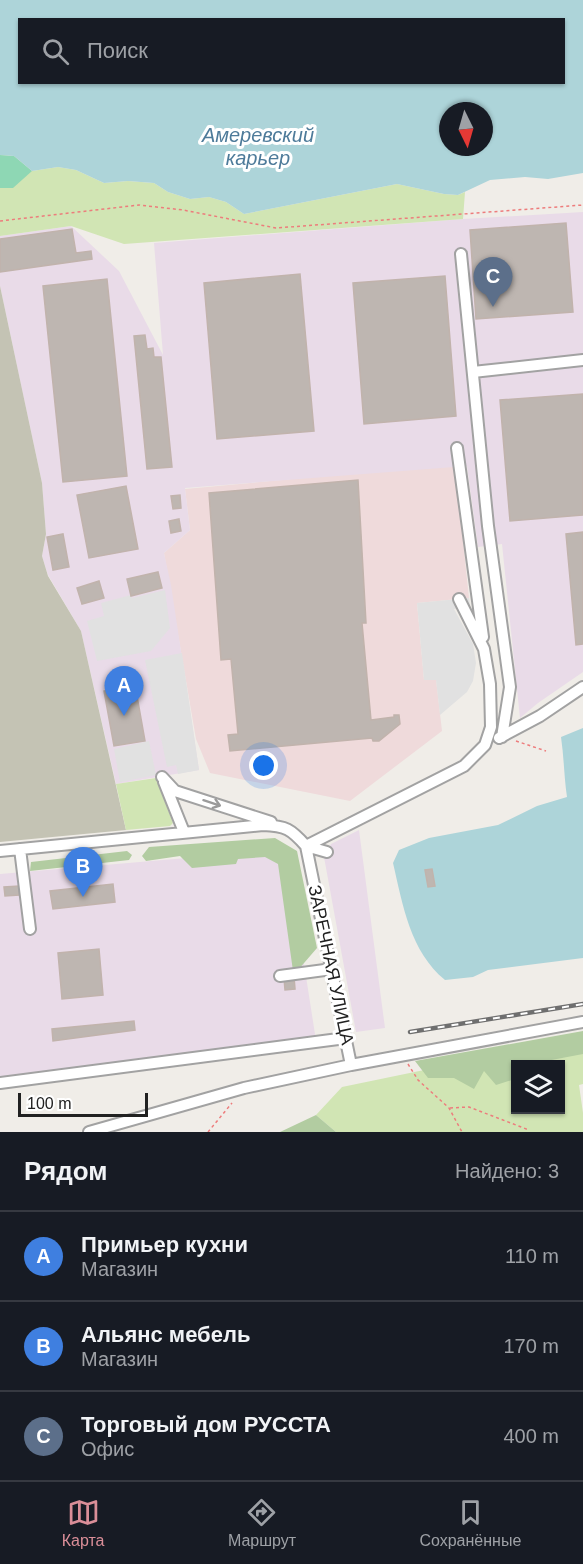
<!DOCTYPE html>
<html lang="ru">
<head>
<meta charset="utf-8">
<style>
  body { margin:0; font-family:Helvetica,sans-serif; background:#242831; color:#f1f3f6 }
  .controls { position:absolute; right:18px; bottom:18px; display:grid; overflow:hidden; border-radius:0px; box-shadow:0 2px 4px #0004 }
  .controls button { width:54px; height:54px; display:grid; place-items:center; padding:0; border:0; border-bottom:2px solid #363941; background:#171b24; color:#f1f3f6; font:30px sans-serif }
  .compass { position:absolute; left:439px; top:102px; width:54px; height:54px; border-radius:50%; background:#171b24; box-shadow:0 2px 4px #0004; rotate:175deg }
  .scale { position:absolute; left:18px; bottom:15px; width:130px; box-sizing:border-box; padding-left:6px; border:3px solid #212121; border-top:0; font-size:16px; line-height:21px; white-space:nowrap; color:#212121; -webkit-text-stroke:4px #fff; paint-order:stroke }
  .you { position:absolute; left:264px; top:766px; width:21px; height:21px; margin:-15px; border:4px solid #fff; border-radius:50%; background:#1a73e8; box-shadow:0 0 0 9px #1a73e833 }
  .badge { display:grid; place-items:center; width:39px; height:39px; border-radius:50%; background:#da8e98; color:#fff; font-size:20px; font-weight:700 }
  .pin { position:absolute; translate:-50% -50px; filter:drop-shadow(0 2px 3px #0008) }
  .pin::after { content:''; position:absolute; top:32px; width:21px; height:18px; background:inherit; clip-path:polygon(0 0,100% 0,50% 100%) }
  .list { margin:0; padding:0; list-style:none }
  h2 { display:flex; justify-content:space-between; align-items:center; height:78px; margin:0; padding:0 24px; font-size:26px }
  h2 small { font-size:20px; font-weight:400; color:#9ea1a6 }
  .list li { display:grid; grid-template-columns:39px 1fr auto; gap:18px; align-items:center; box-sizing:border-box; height:90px; padding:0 24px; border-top:2px solid #363941 }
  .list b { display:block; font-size:22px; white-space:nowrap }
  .list p { margin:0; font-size:20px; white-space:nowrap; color:#9ea1a6 }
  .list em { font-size:20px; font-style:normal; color:#9ea1a6 }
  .icon { flex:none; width:33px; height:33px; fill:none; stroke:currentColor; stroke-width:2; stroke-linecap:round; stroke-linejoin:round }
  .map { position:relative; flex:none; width:583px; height:1132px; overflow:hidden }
  .search { position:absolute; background:#171b24; box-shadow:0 2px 4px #0004; left:18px; right:18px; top:18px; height:66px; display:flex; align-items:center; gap:15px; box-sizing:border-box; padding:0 21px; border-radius:0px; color:#9ea1a6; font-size:22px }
  .sheet { height:348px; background:#171b24 }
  nav { display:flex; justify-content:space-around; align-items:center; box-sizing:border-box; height:84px; border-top:2px solid #363941; background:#171b24; font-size:16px; color:#9ea1a6 }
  nav a { display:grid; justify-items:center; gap:3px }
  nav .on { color:#da8e98 }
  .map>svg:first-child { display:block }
</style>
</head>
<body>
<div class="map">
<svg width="583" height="1132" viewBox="0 0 583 1132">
  <rect width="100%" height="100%" fill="#f0ede8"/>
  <path fill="#efdadb" d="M455 464 469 598 417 603 424 680 436 679 442 731 350 801 210 773 196 739 164 553 190 530 185 489Z"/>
  <path fill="#e9dbe8" d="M583 212V672L538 703 520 718 502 544 478 547 467 466 185 488 190 530 164 553 171 585 199 770 116 784 81 631 48 575 42 556 46 534 42 483 0 286V236L71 226 119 271 163 355 154 243 463 219Z
    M359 830 385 1028 356 1032 324 857 331 844Z
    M268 851 288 861 317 1047 0 1085V874Z"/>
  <path fill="#c4c3b4" d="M0 286 42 483 46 534 42 556 48 576 81 631 126 830 0 842Z"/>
  <path fill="#d1e5b4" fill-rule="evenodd" d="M0 155 14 156 32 171 58 167 76 170 104 183 128 181 154 183 168 192 190 199 209 197 226 202 244 214 397 184 444 194 458 195 465 192 463 219 124 244 71 226 0 236Z
    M156 778 173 823 170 826 126 830 116 784Z
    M583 1037V1084L579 1085 583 1113V1132H336L316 1115 342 1087ZM516 1064H560V1110H516Z"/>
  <path fill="#b2cca1" d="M275 838 297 851 317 948 298 970 293 971 278 864 265 857 238 859 236 864 192 868 180 856 146 861 142 856 149 847Z
    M127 851 132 855 129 860 30 871 31 862Z
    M583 1031V1054L541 1062 537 1064H516L515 1079 496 1085 484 1071 474 1089 454 1078H428L415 1061Z
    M316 1115 336 1132H280Z"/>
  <path fill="#8ed7b4" d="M0 155 14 156 32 171 13 188H0Z"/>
  <path fill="#e1e1e1" d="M165 590 170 628 151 651 97 661 87 621 104 616 101 603 131 595 132 598Z
    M469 598 470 606 454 609 473 644 476 663 473 681 467 692 440 715 436 680H424L417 603Z
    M182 653 199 770 178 774 176 765 167 767 145 660Z
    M149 741 156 775 120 782 114 749Z"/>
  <path fill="#add4d9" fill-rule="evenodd" d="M0 0H583V173L548 179 525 177 490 180 458 195 444 194 397 184 244 214 226 202 209 197 190 199 168 192 154 183 128 181 104 183 76 170 58 167 32 171 14 156 0 155ZM20 20H564V82H20ZM448 111H484V147H448Z
    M583 728V958L488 970 473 977 445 980C410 951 403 906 393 863L399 850 429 838 498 825 537 806 567 797C564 777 564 757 561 737Z"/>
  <path fill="#beb6b1" stroke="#c1b3ac" stroke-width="1.5" d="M566 223 573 312 476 319 470 230Z
    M72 229 76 253 91 251 92 259 0 272V239Z
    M300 274 314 431 217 439 204 283Z
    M445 276 456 416 364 424 353 283Z
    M107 279 127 476 63 482 43 286Z
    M145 335 147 349 153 348 154 357H161L172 467 147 469 134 336Z
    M583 394V515L510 521 500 400Z
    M358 480 366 623H362L371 720 394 717V715H399L400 724 379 741H373L372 738 230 751 228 735 238 734 231 659 221 660 209 493Z
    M126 486 138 549 89 558 77 495Z
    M180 495 181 508 173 509 171 496Z
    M179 519 181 531 171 533 169 521Z
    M583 532V644L576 645 566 534Z
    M63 534 69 567 53 570 47 537Z
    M158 572 162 588 131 596 127 579Z
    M99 581 104 598 82 604 77 588Z
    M135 685 145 741 114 746 104 691Z
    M432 869 435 886 428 887 425 870Z
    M113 884 115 902 53 909 50 891Z
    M19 886V895L5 896 4 887Z
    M99 949 103 995 62 999 58 953Z
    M294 977 295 989 285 990 284 978Z
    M134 1021 135 1030 53 1041 52 1029Z"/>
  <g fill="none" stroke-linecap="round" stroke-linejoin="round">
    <g stroke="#a2a2a2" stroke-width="14">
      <path id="minor" d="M461 254 488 526 510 687 502 737
        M473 372 583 360
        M457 448 483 637
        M499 738 540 716 583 687
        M162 777 175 791 271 822
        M164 782 184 832
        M306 846 464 766 485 745 491 727 490 684 484 649 459 599
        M306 846 327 852
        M20 849 30 929
        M0 851 263 825C286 826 291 829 306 846L351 1065
        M280 976 332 969
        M0 1083 346 1038
        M89 1132 244 1088 351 1065 583 1022"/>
    </g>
    <path stroke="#ed7c7c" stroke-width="1.5" stroke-dasharray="3 3" stroke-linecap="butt" d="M0 221 139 205 183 210 276 228 583 205
      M516 741 546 751
      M408 1064 418 1080 449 1108 462 1132
      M450 1108 469 1107 529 1130
      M208 1132 232 1103"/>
    <use href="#minor" stroke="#fff" stroke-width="10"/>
    <g stroke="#6f6f6f" stroke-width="4.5">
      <path id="rail" d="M410 1032 583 1004"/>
    </g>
    <use href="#rail" stroke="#fff" stroke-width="2" stroke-dasharray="7" stroke-linecap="butt"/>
  </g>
  <defs><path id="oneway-shaft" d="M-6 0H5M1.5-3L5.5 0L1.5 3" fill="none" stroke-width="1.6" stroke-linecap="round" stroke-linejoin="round" transform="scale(1.5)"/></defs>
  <use stroke="#9b9b9b" href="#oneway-shaft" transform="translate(212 803) rotate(18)"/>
  <g text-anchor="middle" stroke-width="6" stroke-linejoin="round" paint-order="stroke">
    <g font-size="18" fill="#212121" stroke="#fff">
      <text transform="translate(331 965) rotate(78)" y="6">ЗАРЕЧНАЯ УЛИЦА</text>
    </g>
    <g font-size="20" font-style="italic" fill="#4e7b9a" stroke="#fff">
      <text x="258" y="142">Амеревский<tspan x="258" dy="23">карьер</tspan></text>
    </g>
  </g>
</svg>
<div class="controls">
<button><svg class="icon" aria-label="layers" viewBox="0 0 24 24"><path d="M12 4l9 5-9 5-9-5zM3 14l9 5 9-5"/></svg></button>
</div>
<svg class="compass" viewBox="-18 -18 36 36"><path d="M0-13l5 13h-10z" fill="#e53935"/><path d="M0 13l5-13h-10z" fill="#9ea1a6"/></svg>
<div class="scale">100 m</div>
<div class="you"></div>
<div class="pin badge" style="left:124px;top:716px;background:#3f7fe0">A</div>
<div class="pin badge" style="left:83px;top:897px;background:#3f7fe0">B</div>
<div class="pin badge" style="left:493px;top:307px;background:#5c6f8a">C</div>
<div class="search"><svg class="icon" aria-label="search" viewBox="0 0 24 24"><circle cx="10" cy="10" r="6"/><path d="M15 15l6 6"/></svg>Поиск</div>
</div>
<section class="sheet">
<h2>Рядом<small>Найдено: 3</small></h2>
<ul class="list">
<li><span class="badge" style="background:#3f7fe0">A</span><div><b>Примьер кухни</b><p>Магазин</p></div><em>110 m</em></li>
<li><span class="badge" style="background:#3f7fe0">B</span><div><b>Альянс мебель</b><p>Магазин</p></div><em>170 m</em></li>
<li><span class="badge" style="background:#5c6f8a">C</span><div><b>Торговый дом РУССТА</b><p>Офис</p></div><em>400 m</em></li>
</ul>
</section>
<nav>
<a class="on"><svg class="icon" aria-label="map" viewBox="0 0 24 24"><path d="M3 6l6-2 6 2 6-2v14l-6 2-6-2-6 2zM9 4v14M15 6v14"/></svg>Карта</a>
<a><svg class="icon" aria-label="directions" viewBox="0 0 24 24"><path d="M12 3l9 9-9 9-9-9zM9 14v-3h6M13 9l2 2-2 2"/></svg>Маршрут</a>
<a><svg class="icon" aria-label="saved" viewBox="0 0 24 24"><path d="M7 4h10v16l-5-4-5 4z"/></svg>Сохранённые</a>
</nav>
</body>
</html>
